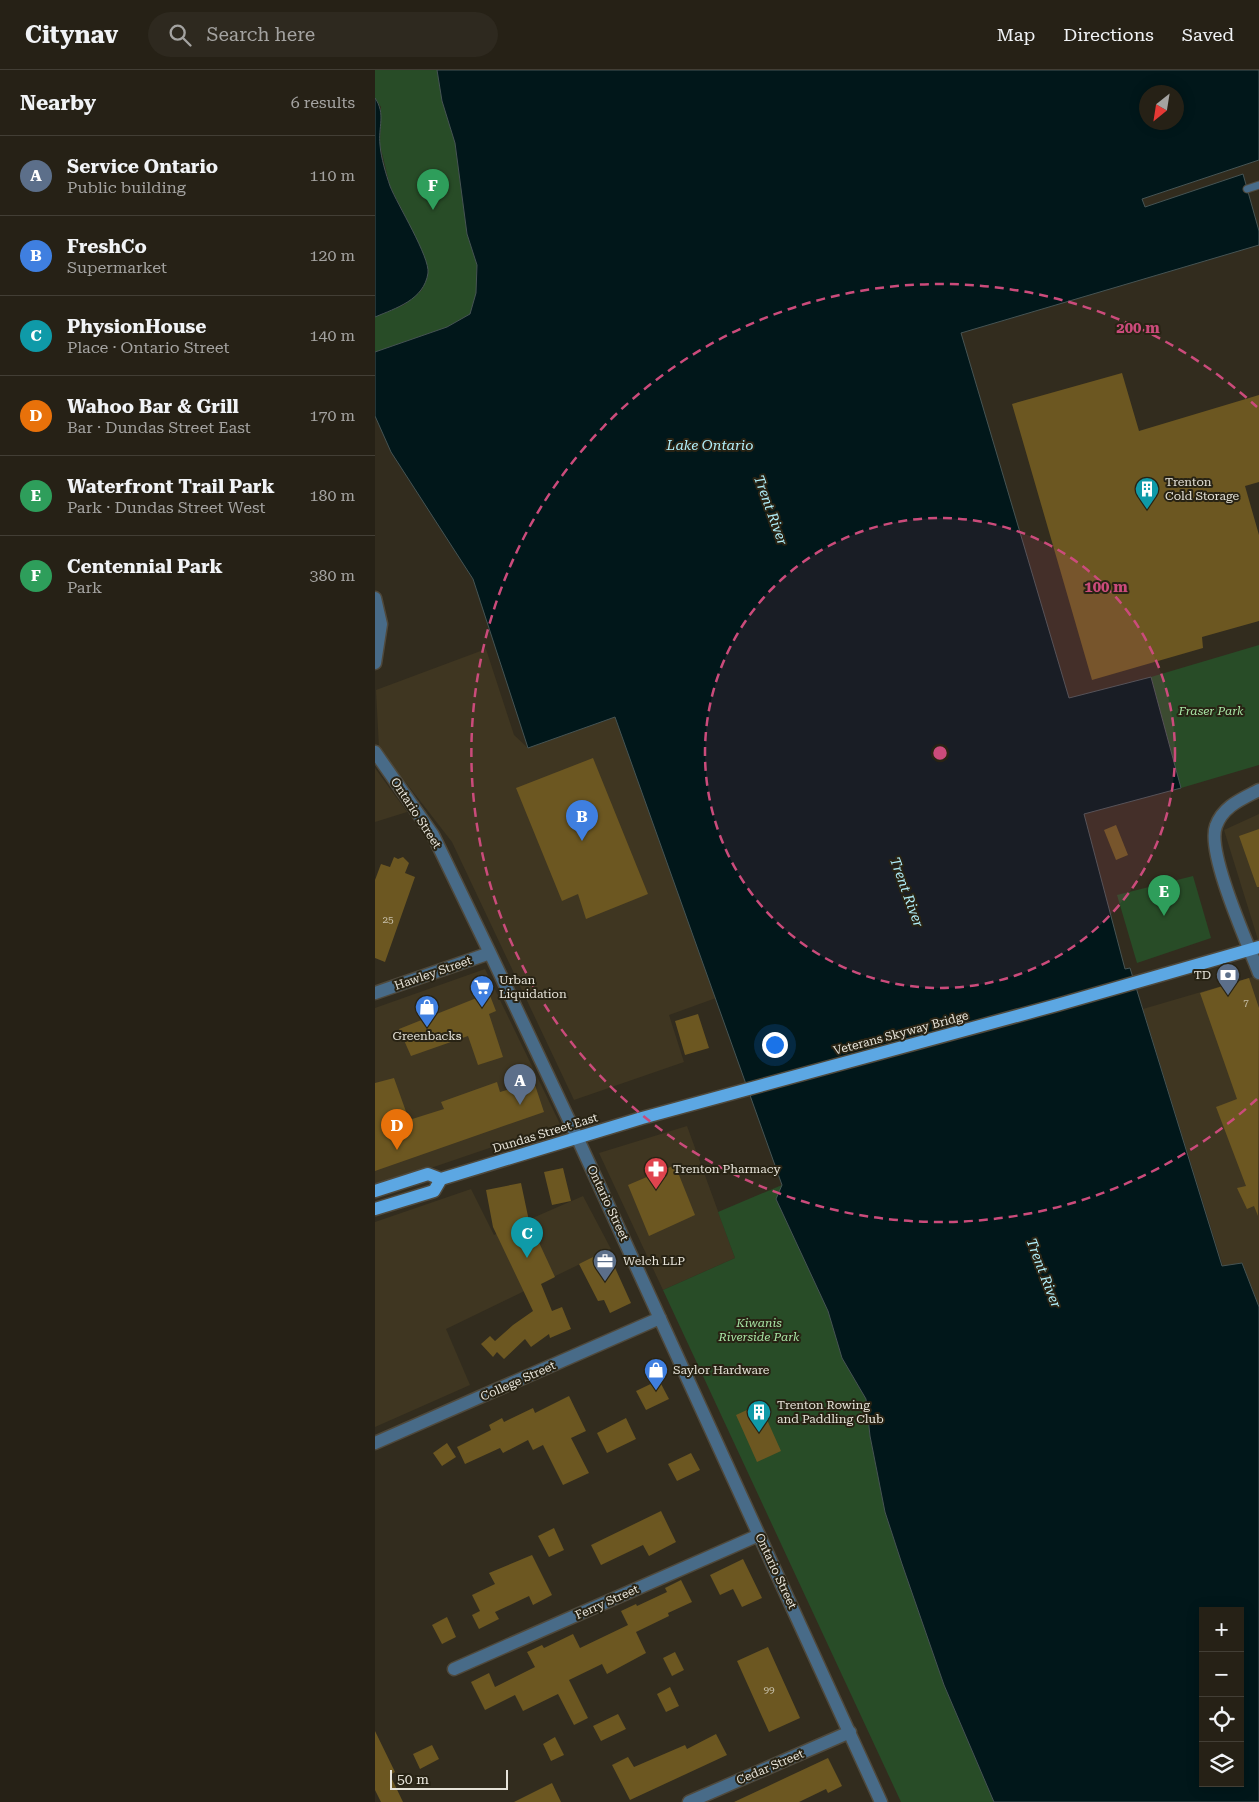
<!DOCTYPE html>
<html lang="en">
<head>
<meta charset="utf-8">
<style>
  body { margin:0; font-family:"Roboto Serif",serif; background:#2e291f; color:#f1f3f6 }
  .controls { position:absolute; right:15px; bottom:15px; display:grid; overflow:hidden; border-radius:0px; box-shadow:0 2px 12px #0003 }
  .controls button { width:45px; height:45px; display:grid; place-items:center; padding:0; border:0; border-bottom:1px solid #423e35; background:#262116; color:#f1f3f6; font:25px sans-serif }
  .compass { position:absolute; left:764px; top:15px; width:45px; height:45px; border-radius:50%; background:#262116; box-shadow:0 2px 12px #0003; rotate:210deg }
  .scale { position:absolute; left:15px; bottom:12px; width:118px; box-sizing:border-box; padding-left:5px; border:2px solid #e7e4da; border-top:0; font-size:14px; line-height:18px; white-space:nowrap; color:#e7e4da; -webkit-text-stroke:4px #282314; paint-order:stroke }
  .you { position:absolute; left:399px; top:974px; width:18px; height:18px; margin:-12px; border:4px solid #fff; border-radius:50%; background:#1a73e8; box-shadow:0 0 0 8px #1a73e833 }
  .badge { display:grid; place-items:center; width:32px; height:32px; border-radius:50%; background:#7cbef9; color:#fff; font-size:16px; font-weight:700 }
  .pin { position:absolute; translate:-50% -41px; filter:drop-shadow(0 1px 2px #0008) }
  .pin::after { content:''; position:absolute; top:26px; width:18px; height:15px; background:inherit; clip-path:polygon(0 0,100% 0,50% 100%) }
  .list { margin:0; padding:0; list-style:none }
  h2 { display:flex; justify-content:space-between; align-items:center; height:65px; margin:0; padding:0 20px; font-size:21px }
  h2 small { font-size:16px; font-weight:400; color:#a4a3a1 }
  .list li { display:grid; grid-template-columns:32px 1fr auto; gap:15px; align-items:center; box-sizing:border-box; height:80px; padding:0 20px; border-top:1px solid #423e35 }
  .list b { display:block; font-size:19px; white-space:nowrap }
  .list p { margin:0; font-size:16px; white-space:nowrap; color:#a4a3a1 }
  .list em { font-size:16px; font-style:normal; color:#a4a3a1 }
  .icon { flex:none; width:28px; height:28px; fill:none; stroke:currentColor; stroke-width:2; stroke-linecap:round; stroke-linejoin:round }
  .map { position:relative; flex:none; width:884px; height:1732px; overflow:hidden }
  header { display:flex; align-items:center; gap:30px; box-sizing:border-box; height:70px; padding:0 25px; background:#262116; border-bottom:1px solid #423e35 }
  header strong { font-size:24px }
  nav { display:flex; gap:28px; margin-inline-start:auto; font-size:18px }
  .search { width:350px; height:45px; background:#2e291f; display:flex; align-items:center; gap:12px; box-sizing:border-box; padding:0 18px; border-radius:28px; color:#a4a3a1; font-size:19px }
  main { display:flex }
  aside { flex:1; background:#262116 }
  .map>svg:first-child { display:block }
</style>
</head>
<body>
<header>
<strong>Citynav</strong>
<div class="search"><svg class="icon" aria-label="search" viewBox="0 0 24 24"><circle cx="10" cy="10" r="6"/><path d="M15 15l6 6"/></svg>Search here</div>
<nav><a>Map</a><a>Directions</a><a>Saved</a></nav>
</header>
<main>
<aside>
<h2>Nearby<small>6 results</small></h2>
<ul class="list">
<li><span class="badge" style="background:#5c6f8a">A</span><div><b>Service Ontario</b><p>Public building</p></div><em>110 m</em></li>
<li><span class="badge" style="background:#3f7fe0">B</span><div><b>FreshCo</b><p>Supermarket</p></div><em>120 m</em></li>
<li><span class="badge" style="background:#0f9aa8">C</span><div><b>PhysionHouse</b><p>Place · Ontario Street</p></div><em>140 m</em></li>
<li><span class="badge" style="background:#e8710a">D</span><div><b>Wahoo Bar &amp; Grill</b><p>Bar · Dundas Street East</p></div><em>170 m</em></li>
<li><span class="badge" style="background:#2e9e5b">E</span><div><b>Waterfront Trail Park</b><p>Park · Dundas Street West</p></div><em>180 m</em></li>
<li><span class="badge" style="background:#2e9e5b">F</span><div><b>Centennial Park</b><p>Park</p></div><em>380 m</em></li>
</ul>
</aside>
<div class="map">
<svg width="884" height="1732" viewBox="0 0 884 1732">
  <rect width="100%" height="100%" fill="#322c1e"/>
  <path fill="#3f3621" d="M111 579 139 665 153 678 240 647 341 928 294 945 309 992 199 1030 77 772 4 678 1 620Z
    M0 698 32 742 0 752Z
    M884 744V873L849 760Z
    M110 899 185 1054 0 1117V938Z
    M884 905V1237L867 1193 848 1196 768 939Z
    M312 1056 360 1188 288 1220 224 1083Z
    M96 1119 119 1165 208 1126 236 1179 71 1259 95 1315 0 1357V1152Z"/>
  <path fill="#284c27" d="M0 0H62L67 31 80 73 92 164 102 195 101 223 95 244 72 257 0 282V247L29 235 47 220 53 202 42 170 15 116 5 75 6 37 0 28Z
    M884 575V695L806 718 776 607Z
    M818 806 836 868 762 893 742 825Z
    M407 1115 453 1241 467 1288 491 1329 495 1366 510 1442 527 1494 569 1615 619 1732H526L288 1220 360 1188 343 1142Z"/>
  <path fill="#01171a" stroke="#465454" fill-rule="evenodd" d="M62 0H884V90L767 129 770 137 868 104 884 161V175L586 263 694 628 776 607 806 718 709 744 750 899 755 898 847 1196 867 1193 884 1237V1732H619L569 1615 527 1494 510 1442 495 1366 491 1329 467 1288 453 1241 401 1129 407 1115 240 647 153 678 98 509 16 382 0 346V282L72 257 95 244 101 223 102 195 92 164 80 73 67 31ZM772 22H802V52H772ZM828 1541H865V1713H828Z
    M0 28C11 44 3 57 5 75 6 88 11 104 15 116 22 134 55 187 53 203 49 230 21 238 0 247Z"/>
  <path fill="#6c5721" d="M747 303 764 361 884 325V412L870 416 884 465V551L827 567 828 578 717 610 637 334Z
    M218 688 273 824 211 849 203 824 187 831 141 718Z
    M741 755 753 785 741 790 729 760Z
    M884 759V817H882L864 766Z
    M19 787 23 789 28 787 34 793 30 803 40 807 10 892 0 888V810L6 794 15 797Z
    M874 908 884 938 883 1146 879 1136 872 1139 862 1118 871 1116 841 1037 862 1029 825 923Z
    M114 923 121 941 114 944 128 987 103 995 93 966 36 986 24 959Z
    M323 944 334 978 310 985 300 951Z
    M19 1008 34 1050 69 1039 66 1032 122 1012 125 1022 159 1012 169 1042 0 1101V1013Z
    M300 1095 320 1145 274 1166 253 1115Z
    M188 1098 196 1131 177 1135 169 1102Z
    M146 1113 154 1151 180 1207 166 1214 177 1241 187 1237 196 1259 175 1268 174 1264 156 1277 150 1269 129 1289 122 1282 118 1287 106 1274 115 1266 120 1271 138 1255 158 1241 118 1157 111 1120Z
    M232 1180 256 1233 235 1243 229 1230 223 1231 204 1194Z
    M284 1310 294 1329 271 1340 261 1321Z
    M194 1326 211 1361 196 1368 214 1403 188 1415 168 1375 158 1380 153 1370 128 1383 125 1378 90 1394 82 1377 116 1360 114 1355 127 1348 129 1352 158 1338 160 1343Z
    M385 1334 406 1381 382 1392 361 1345Z
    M251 1348 261 1369 232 1383 222 1363Z
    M72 1373 81 1387 67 1396 58 1383Z
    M316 1383 325 1400 302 1411 293 1394Z
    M286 1441 301 1472 274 1486 268 1475 226 1495 216 1475Z
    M179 1458 189 1480 174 1487 163 1466Z
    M157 1485 177 1525 158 1535 154 1526 120 1542 124 1549 104 1559 97 1545 105 1541 97 1525 120 1514 114 1503Z
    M368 1489 387 1528 367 1537 358 1519 345 1525 335 1505Z
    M306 1510 317 1532 293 1543 294 1546 261 1562 271 1583 232 1604 227 1594 194 1610 213 1648 199 1655 183 1624 148 1641 140 1625 110 1640 96 1612 114 1603 120 1617 160 1597 152 1582 167 1575 169 1578 198 1564 205 1578 253 1555 246 1541 261 1534 262 1536 292 1522 290 1518Z
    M72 1547 81 1567 67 1574 57 1555Z
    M393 1577 425 1648 394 1662 362 1591Z
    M300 1582 309 1600 297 1606 288 1588Z
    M295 1617 304 1636 291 1642 282 1624Z
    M243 1644 251 1659 226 1671 218 1656Z
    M0 1661 20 1702 15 1705 28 1732H6L0 1720Z
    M341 1664 352 1685 255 1730 237 1695 253 1687 259 1697 310 1675 312 1679Z
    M180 1667 189 1685 176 1691 168 1674Z
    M57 1675 64 1689 45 1699 38 1684Z
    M453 1688 467 1716 453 1723 451 1719 424 1732H359Z
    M177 1713 186 1732H139Z"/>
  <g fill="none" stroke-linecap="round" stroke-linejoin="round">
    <g stroke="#4f493c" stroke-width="9">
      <path id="service" d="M872 119 884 115"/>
    </g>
    <g stroke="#4f493c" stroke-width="15">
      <path id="minor" d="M0 528 6 554 0 593
        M0 682 58 765 115 883 202 1067 506 1732
        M0 923 115 883
        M0 1373 285 1248
        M79 1599 384 1465
        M314 1732 475 1662"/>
    </g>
    <g stroke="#4f493c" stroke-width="15">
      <path id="tertiary" d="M884 720C867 729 848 736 841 756 831 782 873 874 884 903"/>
    </g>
    <g stroke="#4f493c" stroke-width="15">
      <path id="primary" d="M0 1121 53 1104 66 1109
        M0 1139 59 1121 66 1109 267 1048 682 935 884 877"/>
    </g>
    <use href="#service" stroke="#486b88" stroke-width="7"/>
    <use href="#minor" stroke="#486b88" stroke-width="12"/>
    <use href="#tertiary" stroke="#486b88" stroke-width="12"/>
    <use href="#primary" stroke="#5ca7e3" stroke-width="12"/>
  </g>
  <circle cx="565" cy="683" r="235" fill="#cb4b7b" fill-opacity=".12"/>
  <g fill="none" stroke="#cb4b7b" stroke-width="2.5" stroke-dasharray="9 6">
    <circle cx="565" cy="683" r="235"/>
    <path d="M882 1029A469 469 0 1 1 882 337"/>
  </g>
  <defs>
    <g id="building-pin" transform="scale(1.25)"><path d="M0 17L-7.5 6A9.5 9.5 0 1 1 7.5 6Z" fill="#0f9aa8" stroke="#282314"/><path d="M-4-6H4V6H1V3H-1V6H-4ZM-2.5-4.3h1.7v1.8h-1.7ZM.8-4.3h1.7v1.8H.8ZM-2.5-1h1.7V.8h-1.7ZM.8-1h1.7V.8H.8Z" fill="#fff"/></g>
    <g id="bank-pin" transform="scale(1.25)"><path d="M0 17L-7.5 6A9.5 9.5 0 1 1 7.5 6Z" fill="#5c6f8a" stroke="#282314"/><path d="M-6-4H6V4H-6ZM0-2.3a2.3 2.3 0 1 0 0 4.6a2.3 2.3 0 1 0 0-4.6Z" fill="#fff"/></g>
    <g id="supermarket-pin" transform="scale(1.25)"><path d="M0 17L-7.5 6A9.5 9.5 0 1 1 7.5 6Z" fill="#3f7fe0" stroke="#282314"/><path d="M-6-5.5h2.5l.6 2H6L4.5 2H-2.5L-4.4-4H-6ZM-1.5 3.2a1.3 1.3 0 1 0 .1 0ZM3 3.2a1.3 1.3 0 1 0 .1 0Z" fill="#fff"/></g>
    <g id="shop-pin" transform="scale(1.25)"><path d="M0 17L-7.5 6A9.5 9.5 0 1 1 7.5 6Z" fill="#3f7fe0" stroke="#282314"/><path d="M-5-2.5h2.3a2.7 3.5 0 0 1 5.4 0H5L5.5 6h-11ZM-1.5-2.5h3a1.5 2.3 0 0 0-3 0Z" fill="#fff"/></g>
    <g id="pharmacy-pin" transform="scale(1.25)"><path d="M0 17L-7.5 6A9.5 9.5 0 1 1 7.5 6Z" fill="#e0444e" stroke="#282314"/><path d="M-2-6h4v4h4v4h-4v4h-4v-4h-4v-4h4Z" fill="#fff"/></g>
    <g id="office-pin" transform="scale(1.25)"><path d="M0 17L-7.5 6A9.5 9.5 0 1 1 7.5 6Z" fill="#5c6f8a" stroke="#282314"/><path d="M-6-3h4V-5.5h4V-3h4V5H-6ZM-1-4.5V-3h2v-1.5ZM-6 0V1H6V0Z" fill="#fff"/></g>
  </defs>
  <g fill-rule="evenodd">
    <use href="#building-pin" x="772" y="419"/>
    <use href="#bank-pin" x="853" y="905"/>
    <use href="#supermarket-pin" x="107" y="917"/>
    <use href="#shop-pin" x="52" y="937"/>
    <use href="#pharmacy-pin" x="281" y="1099"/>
    <use href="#office-pin" x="230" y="1191"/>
    <use href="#shop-pin" x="281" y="1300"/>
    <use href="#building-pin" x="384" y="1342"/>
  </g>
  <g text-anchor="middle" stroke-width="4" stroke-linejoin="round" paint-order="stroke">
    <g font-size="10" fill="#c8c1ac">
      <text x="13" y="853">25</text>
      <text x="871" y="936">7</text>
      <text x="394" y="1623">99</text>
    </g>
    <g font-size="12" fill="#e7e4da" stroke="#282314" text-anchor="start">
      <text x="790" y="416">Trenton<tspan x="790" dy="14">Cold Storage</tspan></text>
      <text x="836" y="909" text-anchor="end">TD</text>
      <text x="124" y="914">Urban<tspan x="124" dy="14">Liquidation</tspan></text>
      <text x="52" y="970" text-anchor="middle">Greenbacks</text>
      <text x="298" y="1103">Trenton Pharmacy</text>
      <text x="248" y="1195">Welch LLP</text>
      <text x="298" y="1304">Saylor Hardware</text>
      <text x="402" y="1339">Trenton Rowing<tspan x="402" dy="14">and Paddling Club</tspan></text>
    </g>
    <g font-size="12" font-style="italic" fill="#a7e4a4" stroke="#282314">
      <text x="836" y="645">Fraser Park</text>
      <text x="384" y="1257">Kiwanis<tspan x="384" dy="14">Riverside Park</tspan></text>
    </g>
    <g font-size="12" fill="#e7e4da" stroke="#282314">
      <text transform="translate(41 743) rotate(57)" y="4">Ontario Street</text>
      <text transform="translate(58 903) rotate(-19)" y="4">Hawley Street</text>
      <text transform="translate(526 963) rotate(-15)" y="4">Veterans Skyway Bridge</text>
      <text transform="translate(170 1063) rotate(-17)" y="4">Dundas Street East</text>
      <text transform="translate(233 1133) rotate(65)" y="4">Ontario Street</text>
      <text transform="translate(143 1311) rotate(-24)" y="4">College Street</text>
      <text transform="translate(401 1501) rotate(65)" y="4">Ontario Street</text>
      <text transform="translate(232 1532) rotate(-24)" y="4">Ferry Street</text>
      <text transform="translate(395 1697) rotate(-23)" y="4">Cedar Street</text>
    </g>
    <g font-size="14" font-style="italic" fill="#b2f0fb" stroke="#282314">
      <text x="335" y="380">Lake Ontario</text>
      <text transform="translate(396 440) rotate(70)" y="5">Trent River</text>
      <text transform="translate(532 822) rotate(70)" y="5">Trent River</text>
      <text transform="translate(669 1203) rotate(69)" y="5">Trent River</text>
    </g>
  </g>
  <circle cx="565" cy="683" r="8" fill="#cb4b7b" stroke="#282314" stroke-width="2.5"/>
  <g font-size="15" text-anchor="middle" font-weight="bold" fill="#cb4b7b" stroke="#282314" stroke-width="4" stroke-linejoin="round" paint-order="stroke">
    <text x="763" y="263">200 m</text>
    <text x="731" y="522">100 m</text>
  </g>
</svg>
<div class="controls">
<button>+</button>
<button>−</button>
<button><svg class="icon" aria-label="locate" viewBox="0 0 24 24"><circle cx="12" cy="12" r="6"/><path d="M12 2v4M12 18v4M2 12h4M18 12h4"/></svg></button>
<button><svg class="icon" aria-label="layers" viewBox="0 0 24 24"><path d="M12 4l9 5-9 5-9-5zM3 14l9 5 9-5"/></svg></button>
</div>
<svg class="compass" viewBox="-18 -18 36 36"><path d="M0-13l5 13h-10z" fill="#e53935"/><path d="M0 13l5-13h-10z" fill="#a4a3a1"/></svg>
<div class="scale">50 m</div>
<div class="you"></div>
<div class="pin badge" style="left:145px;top:1035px;background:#5c6f8a">A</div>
<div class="pin badge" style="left:207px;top:771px;background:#3f7fe0">B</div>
<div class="pin badge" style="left:152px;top:1188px;background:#0f9aa8">C</div>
<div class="pin badge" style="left:22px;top:1080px;background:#e8710a">D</div>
<div class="pin badge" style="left:789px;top:846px;background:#2e9e5b">E</div>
<div class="pin badge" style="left:58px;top:140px;background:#2e9e5b">F</div>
</div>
</main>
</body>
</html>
